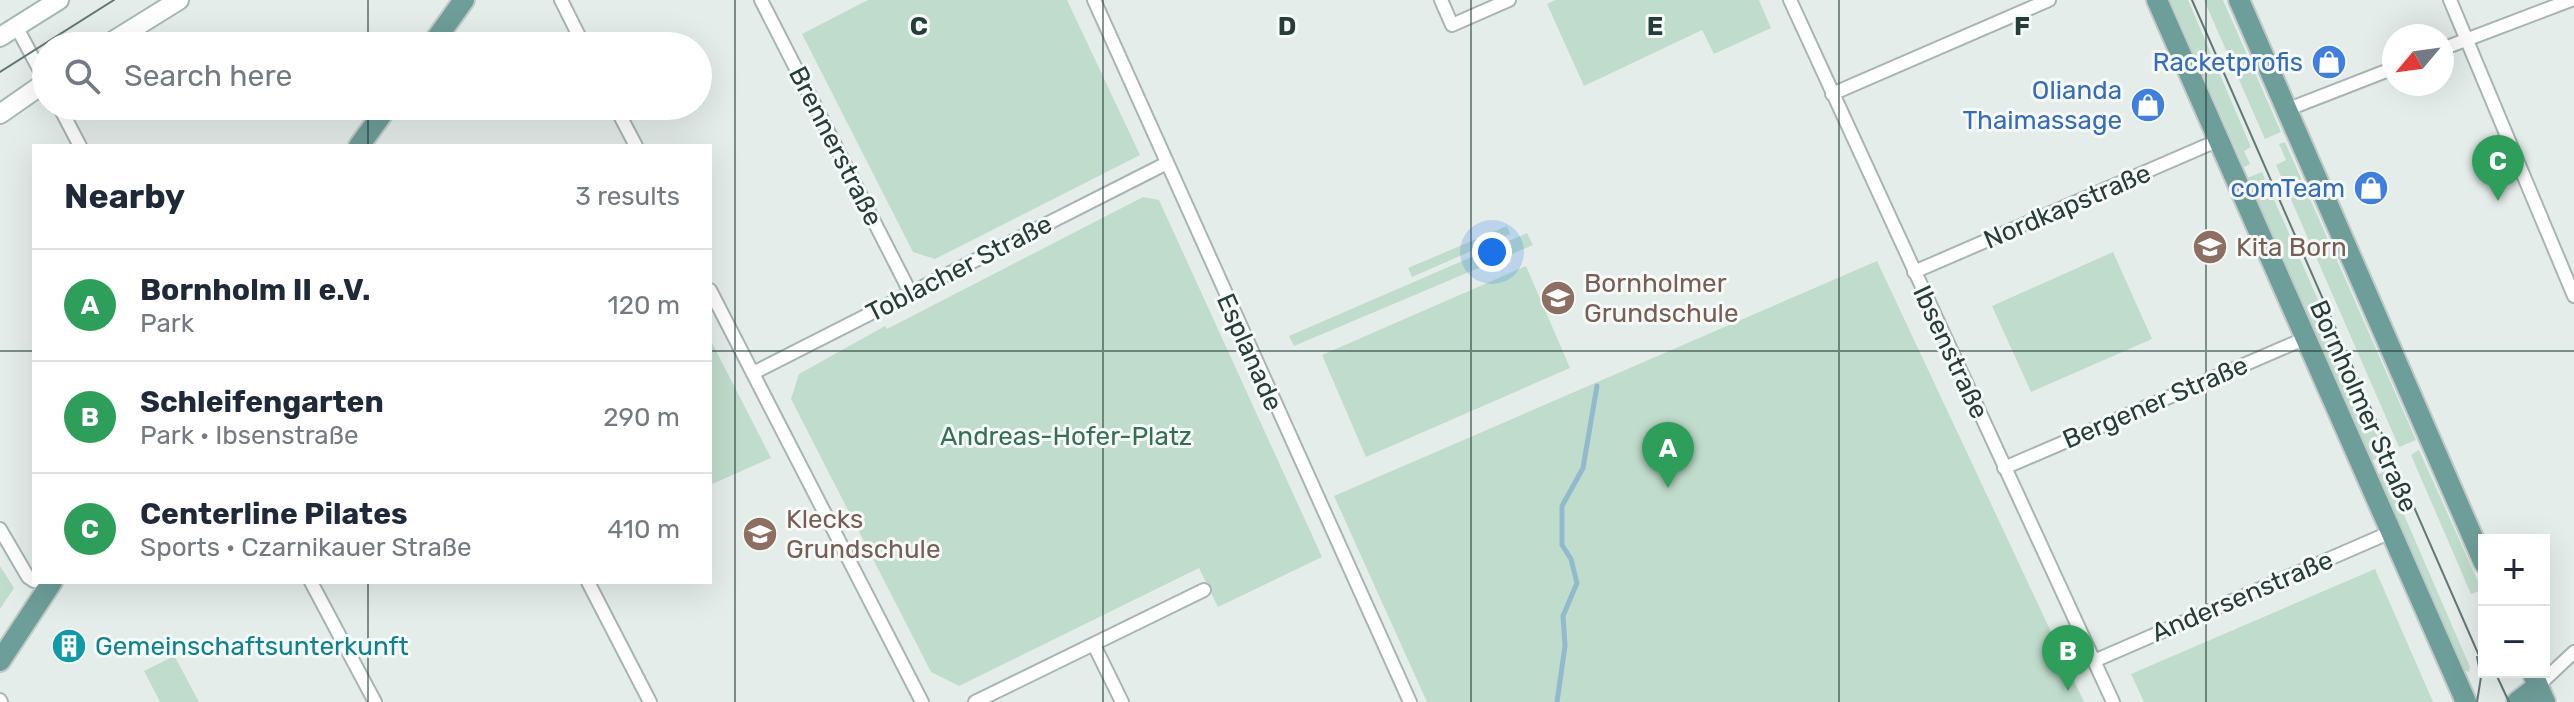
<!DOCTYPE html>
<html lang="en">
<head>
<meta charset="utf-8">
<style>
  body { margin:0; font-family:Rubik,sans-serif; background:#f6f6f7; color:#1f2937 }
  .controls { position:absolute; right:24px; bottom:24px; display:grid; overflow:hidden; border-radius:0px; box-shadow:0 8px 32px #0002 }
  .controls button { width:72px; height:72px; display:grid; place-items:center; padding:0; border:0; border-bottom:2px solid #e0e1e3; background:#fff; color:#1f2937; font:40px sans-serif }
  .compass { position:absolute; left:2382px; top:24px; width:72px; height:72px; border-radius:50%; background:#fff; box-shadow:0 8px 32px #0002; rotate:241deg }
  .you { position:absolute; left:1492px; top:252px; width:28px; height:28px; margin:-20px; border:6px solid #fff; border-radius:50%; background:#1a73e8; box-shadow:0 0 0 12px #1a73e833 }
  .badge { display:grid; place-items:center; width:52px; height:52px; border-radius:50%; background:#0b8043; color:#fff; font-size:26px; font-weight:700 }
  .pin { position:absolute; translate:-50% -66px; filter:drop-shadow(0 2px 4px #0008) }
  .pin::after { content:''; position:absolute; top:42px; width:28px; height:24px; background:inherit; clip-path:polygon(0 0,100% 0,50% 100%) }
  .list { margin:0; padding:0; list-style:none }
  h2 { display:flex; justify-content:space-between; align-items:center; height:104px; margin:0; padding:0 32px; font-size:34px }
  h2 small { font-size:26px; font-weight:400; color:#747a83 }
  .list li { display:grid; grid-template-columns:52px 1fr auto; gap:24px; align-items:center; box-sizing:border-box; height:112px; padding:0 32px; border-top:2px solid #e0e1e3 }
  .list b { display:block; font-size:30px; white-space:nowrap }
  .list p { margin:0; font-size:26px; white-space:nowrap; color:#747a83 }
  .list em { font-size:26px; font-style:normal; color:#747a83 }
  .icon { flex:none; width:44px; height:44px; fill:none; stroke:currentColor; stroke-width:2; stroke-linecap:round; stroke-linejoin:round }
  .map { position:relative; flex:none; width:2574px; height:702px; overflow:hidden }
  .search { position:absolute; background:#fff; box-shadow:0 8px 32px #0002; left:32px; top:32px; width:680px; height:88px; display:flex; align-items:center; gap:20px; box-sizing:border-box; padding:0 28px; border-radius:44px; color:#747a83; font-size:30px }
  .panel { position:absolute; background:#fff; box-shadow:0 8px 32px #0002; left:32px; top:144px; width:680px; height:440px; border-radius:0px }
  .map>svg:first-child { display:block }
</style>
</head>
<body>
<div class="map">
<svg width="2574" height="702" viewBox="0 0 2574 702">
  <rect width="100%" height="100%" fill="#e5edeb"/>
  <path fill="#c0dccc" d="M868 0H1067L1140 155 935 259 913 252 802 34Z
    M1555 0H1759L1771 28 1714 54 1702 30 1584 86 1547 4Z
    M2170 0H2188L2251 147 2244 151 2250 164 2244 167Z
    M2204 0H2223L2281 132 2265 139Z
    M2285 142 2416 440 2399 447 2276 165 2286 160 2279 144Z
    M2262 172 2386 455 2371 461 2247 178Z
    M1143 197 1159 200 1322 557 1218 607 1199 568 959 686 931 672 791 399 799 374 885 326 887 329Z
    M1507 226 1510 234 1412 277 1408 268Z
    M1527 233 1533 245 1294 346 1289 336Z
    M2113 252 2152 339 2031 392 1992 306Z
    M1877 261 2084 702H1427L1334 496Z
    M1526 266 1570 368 1366 457 1322 355Z
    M710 339 771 458 710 485Z
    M2419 450 2482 590 2471 594 2411 455Z
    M2385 471 2470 667 2469 672 2463 670 2377 475Z
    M0 566 14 588 0 609Z
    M2375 569 2433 702H2144L2131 674Z
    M174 656 175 657 199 702H160L144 671Z"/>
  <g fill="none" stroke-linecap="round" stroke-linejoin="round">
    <path stroke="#93bacc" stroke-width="5" d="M1557 702 1565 646 1563 616 1577 583 1571 559 1562 545V506L1583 468 1597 386"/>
    <g stroke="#a8b5b2" stroke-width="16">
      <path id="street" d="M561 0 584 46
        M761 0 910 292
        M1094 0 1410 702
        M1441 0 1452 25 1509 0
        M1790 0 2113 702
        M2450 0 2574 296
        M16 26 46 82
        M2442 49 2571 0
        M1832 94 2049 0
        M59 106 80 146
        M615 106 636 146
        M2286 110 2394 68
        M1914 272 2219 140
        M710 290 922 702
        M753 373 1167 163
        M2004 468 2306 338
        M0 529 28 577 34 581
        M311 582 375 702
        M588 582 650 702
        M1094 645 1122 702
        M2094 661 2391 532
        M2538 686 2574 652
        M0 700 1 702
        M975 702 1204 590"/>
    </g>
    <g stroke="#a5b8b4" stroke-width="22">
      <path id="secondary" d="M0 37 59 0
        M105 46 179 0
        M0 114 46 82"/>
    </g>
    <g stroke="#c2c9c8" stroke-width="24">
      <path id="primary" d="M2157 0 2466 702
        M2239 0 2484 563
        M431 46 464 0
        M359 146 388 106
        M0 661 52 582
        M2532 672 2545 702
        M2517 702 2538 686"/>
    </g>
    <use href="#street" stroke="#fff" stroke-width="12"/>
    <use href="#secondary" stroke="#fff" stroke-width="18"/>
    <use href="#primary" stroke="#6e9e99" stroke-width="20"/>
    <path stroke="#617876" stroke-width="2" d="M2192 0 2484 667
      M0 72 114 0
      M2495 672 2509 702
      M2477 702 2481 677 2477 657"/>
  </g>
  <path fill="none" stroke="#263d3a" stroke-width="2" stroke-opacity="0.55" d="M368 0V46M735 0V702M1103 0V702M1471 0V702M1839 0V702M2206 0V702M368 106V146M0 351H34M710 351H2574M368 582V702"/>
  <defs>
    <g id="shop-disc" transform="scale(1.8)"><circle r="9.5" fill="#3f7fe0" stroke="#f6faf8"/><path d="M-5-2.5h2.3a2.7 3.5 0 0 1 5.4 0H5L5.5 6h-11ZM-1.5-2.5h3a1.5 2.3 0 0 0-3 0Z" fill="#fff"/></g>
    <g id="school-disc" transform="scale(1.8)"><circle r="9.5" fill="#8d6e63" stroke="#f6faf8"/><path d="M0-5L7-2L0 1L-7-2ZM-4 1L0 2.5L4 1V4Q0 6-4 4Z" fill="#fff"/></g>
    <g id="building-disc" transform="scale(1.8)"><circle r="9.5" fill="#0f9aa8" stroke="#f6faf8"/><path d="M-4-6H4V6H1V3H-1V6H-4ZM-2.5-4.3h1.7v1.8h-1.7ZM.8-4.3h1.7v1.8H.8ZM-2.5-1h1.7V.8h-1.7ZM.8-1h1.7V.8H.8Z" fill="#fff"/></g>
  </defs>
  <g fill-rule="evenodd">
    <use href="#shop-disc" x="2329" y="62"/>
    <use href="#shop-disc" x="2148" y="105"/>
    <use href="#shop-disc" x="2371" y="188"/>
    <use href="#school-disc" x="2210" y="247"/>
    <use href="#school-disc" x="1558" y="298"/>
    <use href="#school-disc" x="760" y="534"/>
    <use href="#building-disc" x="69" y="646"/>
  </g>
  <g text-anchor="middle" stroke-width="6" stroke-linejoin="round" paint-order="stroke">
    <g font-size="26" fill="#366cbe" stroke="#f6faf8" text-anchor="end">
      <text x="2303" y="71">Racketprofis</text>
      <text x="2122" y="99">Olianda<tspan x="2122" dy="30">Thaimassage</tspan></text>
      <text x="2345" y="197">comTeam</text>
    </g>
    <g font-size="26" fill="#263d3a" stroke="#f6faf8">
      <text transform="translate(836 146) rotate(63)" y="9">Brennerstraße</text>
      <text transform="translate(2067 206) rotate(-23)" y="9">Nordkapstraße</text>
      <text transform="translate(959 268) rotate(-27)" y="9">Toblacher Straße</text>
      <text transform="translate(1250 352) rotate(66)" y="9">Esplanade</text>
      <text transform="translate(1951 352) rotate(65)" y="9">Ibsenstraße</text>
      <text transform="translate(2155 402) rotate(-23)" y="9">Bergener Straße</text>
      <text transform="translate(2364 406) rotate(66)" y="9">Bornholmer Straße</text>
      <text transform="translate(2242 596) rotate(-23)" y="9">Andersenstraße</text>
    </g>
    <g font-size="26" fill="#785e54" stroke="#f6faf8" text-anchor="start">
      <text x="2236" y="256">Kita Born</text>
      <text x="1584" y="292">Bornholmer<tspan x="1584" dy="30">Grundschule</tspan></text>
      <text x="786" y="528">Klecks<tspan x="786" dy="30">Grundschule</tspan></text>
    </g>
    <g font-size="26" fill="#347055" stroke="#f6faf8">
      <text x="1066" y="445">Andreas-Hofer-Platz</text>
    </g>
    <g font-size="26" fill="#0d838f" stroke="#f6faf8" text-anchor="start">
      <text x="95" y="655">Gemeinschaftsunterkunft</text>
    </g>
  </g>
  <g font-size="26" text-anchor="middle" font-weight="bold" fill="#263d3a" stroke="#f6faf8" stroke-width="6" stroke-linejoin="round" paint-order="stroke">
    <text x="919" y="35">C</text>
    <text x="1287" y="35">D</text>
    <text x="1655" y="35">E</text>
    <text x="2022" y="35">F</text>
  </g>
</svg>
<div class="controls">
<button>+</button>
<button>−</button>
</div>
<svg class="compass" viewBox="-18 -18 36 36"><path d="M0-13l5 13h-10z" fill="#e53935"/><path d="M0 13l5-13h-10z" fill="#747a83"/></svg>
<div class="you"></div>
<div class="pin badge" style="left:1668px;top:488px;background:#2e9e5b">A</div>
<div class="pin badge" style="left:2068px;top:691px;background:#2e9e5b">B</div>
<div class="pin badge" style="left:2498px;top:201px;background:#2e9e5b">C</div>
<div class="search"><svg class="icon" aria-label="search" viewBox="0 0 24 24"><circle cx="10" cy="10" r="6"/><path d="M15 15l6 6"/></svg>Search here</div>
<section class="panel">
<h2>Nearby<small>3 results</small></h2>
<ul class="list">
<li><span class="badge" style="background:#2e9e5b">A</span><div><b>Bornholm II e.V.</b><p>Park</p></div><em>120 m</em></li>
<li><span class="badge" style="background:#2e9e5b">B</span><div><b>Schleifengarten</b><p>Park · Ibsenstraße</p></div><em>290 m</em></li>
<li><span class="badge" style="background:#2e9e5b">C</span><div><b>Centerline Pilates</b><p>Sports · Czarnikauer Straße</p></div><em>410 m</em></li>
</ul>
</section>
</div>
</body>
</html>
